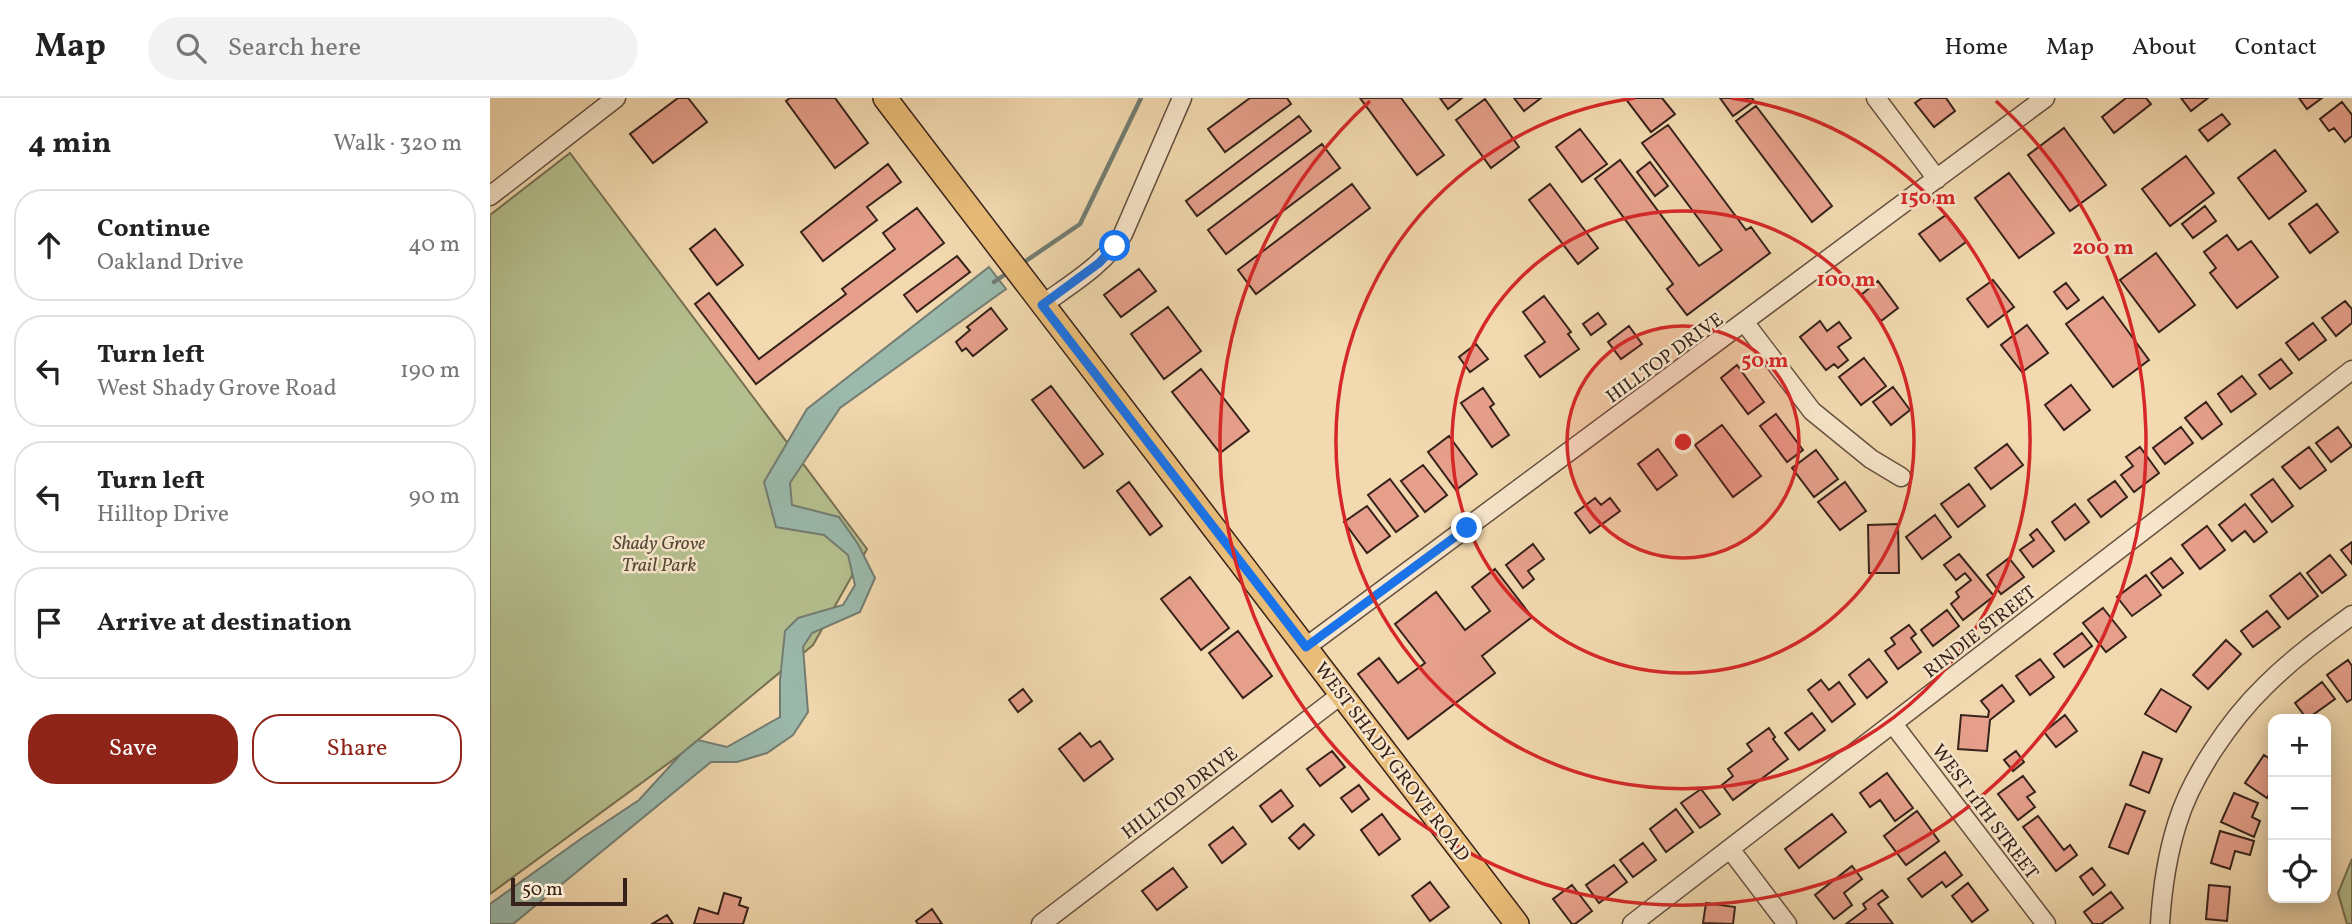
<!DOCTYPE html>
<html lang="en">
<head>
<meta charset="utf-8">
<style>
  body { margin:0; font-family:Vollkorn,serif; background:#f2f2f2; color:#222 }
  .controls { position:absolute; right:21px; bottom:21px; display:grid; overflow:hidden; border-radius:14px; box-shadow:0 4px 18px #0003 }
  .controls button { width:63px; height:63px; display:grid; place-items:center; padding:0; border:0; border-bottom:2px solid #e0e0e0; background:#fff; color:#222; font:35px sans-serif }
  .scale { position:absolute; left:21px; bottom:18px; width:116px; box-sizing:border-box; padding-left:7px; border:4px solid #36221a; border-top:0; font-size:19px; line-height:24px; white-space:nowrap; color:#36221a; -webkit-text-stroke:5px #f7e6cb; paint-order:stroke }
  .stop { position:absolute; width:21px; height:21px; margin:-16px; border:5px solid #1a73e8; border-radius:50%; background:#fff }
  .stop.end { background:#1a73e8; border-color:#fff; box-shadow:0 2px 7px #0008 }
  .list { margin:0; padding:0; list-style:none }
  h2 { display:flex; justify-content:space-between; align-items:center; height:91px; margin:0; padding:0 28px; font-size:30px }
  h2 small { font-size:23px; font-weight:400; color:#767676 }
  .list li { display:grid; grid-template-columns:46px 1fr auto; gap:21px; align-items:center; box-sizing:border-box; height:112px; margin:0 14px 14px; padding:0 14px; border:2px solid #e0e0e0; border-radius:28px }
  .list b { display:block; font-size:26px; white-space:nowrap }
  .list p { margin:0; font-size:23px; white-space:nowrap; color:#767676 }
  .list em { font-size:23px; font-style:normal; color:#767676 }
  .actions { display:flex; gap:14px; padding:21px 28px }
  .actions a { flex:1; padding:16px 0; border:2px solid #8f2418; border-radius:28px; text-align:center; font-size:24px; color:#8f2418 }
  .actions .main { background:#8f2418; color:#fff }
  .icon { flex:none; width:38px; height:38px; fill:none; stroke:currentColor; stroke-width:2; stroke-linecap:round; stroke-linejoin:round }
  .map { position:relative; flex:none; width:1862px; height:826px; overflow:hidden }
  header { display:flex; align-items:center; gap:42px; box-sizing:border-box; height:98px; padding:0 35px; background:#fff; border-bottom:2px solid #e0e0e0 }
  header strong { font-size:33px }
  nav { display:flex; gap:38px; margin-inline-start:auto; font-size:24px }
  .search { width:490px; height:63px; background:#f2f2f2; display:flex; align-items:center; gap:18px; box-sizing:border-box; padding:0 24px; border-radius:38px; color:#767676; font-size:26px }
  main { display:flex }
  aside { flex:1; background:#fff }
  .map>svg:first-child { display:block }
</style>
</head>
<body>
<header>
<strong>Map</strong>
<div class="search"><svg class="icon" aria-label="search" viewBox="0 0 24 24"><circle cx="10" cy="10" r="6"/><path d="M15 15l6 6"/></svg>Search here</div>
<nav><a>Home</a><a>Map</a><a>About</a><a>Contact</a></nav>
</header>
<main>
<aside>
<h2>4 min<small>Walk · 320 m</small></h2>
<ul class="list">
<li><svg class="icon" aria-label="ahead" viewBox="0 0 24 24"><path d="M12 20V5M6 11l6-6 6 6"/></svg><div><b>Continue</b><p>Oakland Drive</p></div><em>40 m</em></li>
<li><svg class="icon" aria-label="left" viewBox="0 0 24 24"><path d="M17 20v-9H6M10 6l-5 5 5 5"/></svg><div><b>Turn left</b><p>West Shady Grove Road</p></div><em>190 m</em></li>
<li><svg class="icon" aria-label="left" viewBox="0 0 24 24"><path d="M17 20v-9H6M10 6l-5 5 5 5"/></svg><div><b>Turn left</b><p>Hilltop Drive</p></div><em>90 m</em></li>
<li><svg class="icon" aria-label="arrive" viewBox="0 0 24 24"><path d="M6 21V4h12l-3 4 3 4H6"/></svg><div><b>Arrive at destination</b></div></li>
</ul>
<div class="actions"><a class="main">Save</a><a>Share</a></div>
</aside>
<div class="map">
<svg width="1862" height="826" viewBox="0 0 1862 826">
  <rect width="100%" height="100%" fill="#f2d9af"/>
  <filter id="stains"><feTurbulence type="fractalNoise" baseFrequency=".00286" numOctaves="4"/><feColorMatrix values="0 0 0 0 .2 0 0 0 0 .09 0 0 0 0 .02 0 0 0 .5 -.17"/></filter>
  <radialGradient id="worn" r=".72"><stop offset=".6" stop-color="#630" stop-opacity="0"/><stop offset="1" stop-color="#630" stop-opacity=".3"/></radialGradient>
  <path fill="#b6c08f" stroke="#767154" stroke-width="2" d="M80 55 377 451 323 547 191 656 0 796V117Z
    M1862 761V826H1857L1848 795Z"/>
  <path fill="#9bbaad" stroke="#737d72" stroke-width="2" d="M499 169 516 191 350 310 300 385 302 407 349 419 368 446 385 480 370 514 322 535 313 549 318 614 303 637 277 655 247 664H221L23 826H0V806L92 740 149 702 191 656 208 642 237 649 290 619V582L295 533 308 520 353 507 365 487 358 457 334 437 286 429 274 384 317 311Z"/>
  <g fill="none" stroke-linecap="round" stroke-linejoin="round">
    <path stroke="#737d72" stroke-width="4.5" d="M530 167 590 126 651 0
      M504 184 520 173"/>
  </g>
  <path fill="#e69f8b" stroke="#36221a" stroke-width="2" d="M188 0H198L217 24 163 65 140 36Z
    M300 0H345L378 45 345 70 296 3Z
    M760 0H797L801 6 735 54 718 31Z
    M870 0H911L954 57 927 77Z
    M950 0H972L958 11Z
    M1024 0H1051L1034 13Z
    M1135 0H1172L1185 16 1161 34Z
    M1230 0H1262L1264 3 1243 18Z
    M1432 0H1456L1465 13 1444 29 1425 5Z
    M1636 0H1656L1661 6 1624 35 1612 19Z
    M1691 0H1718L1701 13Z
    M1809 0H1832L1817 11Z
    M995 1 1029 49 1001 70 966 22Z
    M1852 4 1862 17V38L1855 44 1844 30 1839 33 1830 21Z
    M1266 8 1342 108 1322 124 1246 23Z
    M1732 16 1740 26 1718 43 1709 32Z
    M809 18 821 33 707 118 696 103Z
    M1178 27 1256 132 1261 129 1280 155 1197 217 1177 191 1183 186 1105 81 1130 62 1209 168 1232 152 1152 45Z
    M1574 30 1616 87 1580 113 1538 57Z
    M1090 31 1117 66 1092 84 1066 49Z
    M832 46 850 70 736 156 718 132Z
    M1785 52 1816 93 1779 121 1748 80Z
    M1696 58 1724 95 1680 128 1652 91Z
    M1160 64 1178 88 1165 98 1147 74Z
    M398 66 411 84 377 109 387 122 333 163 311 134Z
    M1519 75 1564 135 1529 160 1485 100Z
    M862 86 880 110 766 196 748 172Z
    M1060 86 1108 150 1088 166 1039 102Z
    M1827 106 1848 134 1820 155 1799 126Z
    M1715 108 1726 123 1703 140 1692 126Z
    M427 110 454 145 266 286 205 206 219 195 269 261 356 196 352 191 405 151 393 135Z
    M1456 117 1476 144 1450 163 1429 136Z
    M225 131 253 167 227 187 200 151Z
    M1737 137 1748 152 1761 143 1788 179 1747 210 1720 175 1726 170 1714 154Z
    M1666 155 1705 207 1669 234 1630 182Z
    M467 158 480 174 427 214 414 197Z
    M649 171 666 193 631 219 614 197Z
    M1503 182 1524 209 1498 229 1477 201Z
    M1388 183 1408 210 1391 223 1371 197Z
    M1576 185 1589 202 1577 211 1564 194Z
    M1054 198 1081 234 1078 236 1089 251 1050 279 1035 258 1055 244 1033 214Z
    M1613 199 1659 262 1623 289 1576 226Z
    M1855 203 1862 211V225L1846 238 1832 220Z
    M678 209 711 253 674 281 641 236Z
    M501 210 517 231 483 258 476 250 472 253 466 244 480 232 477 229Z
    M1108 215 1116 226 1101 237 1093 226Z
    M1330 223 1337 233 1349 224 1361 240 1348 249 1358 262 1348 270 1344 266 1336 272 1310 239Z
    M1823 225 1836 242 1809 262 1796 245Z
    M1537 227 1558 255 1532 274 1511 247Z
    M1139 228 1152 246 1131 261 1118 244Z
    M986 246 998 261 980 274 969 259Z
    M1374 260 1396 288 1371 307 1349 279Z
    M1791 261 1802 275 1780 291 1769 277Z
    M1247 267 1274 304 1258 316 1231 280Z
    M711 271 759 333 730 355 682 294Z
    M1752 278 1766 296 1741 314 1728 296Z
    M1581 287 1600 312 1574 332 1555 307Z
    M561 288 613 356 594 370 542 302Z
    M1403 289 1420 312 1401 327 1383 304Z
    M993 290 1004 306 1000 309 1019 337 1002 349 971 305Z
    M1716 304 1732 326 1712 341 1695 320Z
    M1286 316 1313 352 1297 364 1270 328Z
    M1232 327 1271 378 1243 399 1205 347Z
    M1691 329 1703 345 1675 366 1663 350Z
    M1848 329 1862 348 1841 364 1826 345Z
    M959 338 987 376 966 392 938 354Z
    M1517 346 1533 367 1501 391 1485 370Z
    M1650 349 1669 375 1644 394 1631 377 1643 368 1636 359Z
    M1819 349 1836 372 1810 391 1792 369Z
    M1168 351 1187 377 1167 392 1148 366Z
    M1326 352 1348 381 1324 399 1302 370Z
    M933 367 957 397 935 414 911 383Z
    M900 381 928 418 906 434 878 397Z
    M1783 381 1803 408 1782 424 1761 397Z
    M1625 383 1637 399 1611 419 1598 402Z
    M639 384 672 428 660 437 627 393Z
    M1355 384 1376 413 1350 432 1328 404Z
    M1479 386 1495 408 1468 429 1451 406Z
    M1105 400 1111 407 1120 400 1130 413 1100 435 1085 415Z
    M1585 406 1599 424 1575 442 1562 424Z
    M1755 406 1777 434 1764 444 1755 433 1742 443 1729 427Z
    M877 408 900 438 877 455 854 424Z
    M1445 417 1461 439 1432 461 1416 439Z
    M1408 426 1409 475H1379L1378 427Z
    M1717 428 1735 452 1710 471 1692 447Z
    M1547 431 1564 453 1543 469 1530 452 1544 442 1540 437Z
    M1862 444V466L1851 452Z
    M1043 446 1054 461 1038 473 1044 481 1033 490 1016 467Z
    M1469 456 1504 498 1473 522 1461 506 1469 499 1466 494 1481 482 1475 475 1466 482 1454 467Z
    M1840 457 1856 477 1832 495 1817 475Z
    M1519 460 1534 479 1511 496 1497 477Z
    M1681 460 1693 475 1673 490 1661 475Z
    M1005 471 1042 519 992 558 1005 575 918 641 868 576 889 560 908 585 935 565 905 526 946 494 975 532 1000 513 982 489Z
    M1810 475 1828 498 1798 521 1780 498Z
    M1656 477 1671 497 1642 518 1627 499Z
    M700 479 739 530 711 552 671 501Z
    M1613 510 1636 539 1616 554 1593 525Z
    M1457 512 1469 528 1443 548 1431 532Z
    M1777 513 1790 529 1763 549 1751 533Z
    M1419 527 1426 536 1421 540 1431 554 1408 571 1395 553 1405 546 1401 540Z
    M748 533 782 578 753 600 719 555Z
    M1592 535 1602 548 1574 569 1564 556Z
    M1736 542 1751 556 1718 591 1703 577Z
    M1379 561 1397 584 1377 600 1359 577Z
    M1550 561 1564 579 1540 597 1526 578Z
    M1858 562 1862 568V601L1857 604 1837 577Z
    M1331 582 1339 592 1349 584 1365 606 1342 624 1318 592Z
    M1832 584 1845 601 1817 621 1805 605Z
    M1512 587 1524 603 1500 622 1497 653 1468 651 1471 617 1498 619 1499 613 1491 603Z
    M533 591 542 603 528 614 519 602Z
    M1671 591 1701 609 1686 634 1655 616Z
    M1322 615 1335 632 1309 652 1295 635Z
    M1575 617 1587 633 1566 649 1554 634Z
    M1279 630 1285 639 1283 641 1298 661 1243 702 1232 687 1243 678 1238 671 1262 653 1257 646Z
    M590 635 601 649 610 643 623 661 594 683 569 651Z
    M842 653 855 669 830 688 817 671Z
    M1526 653 1534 664 1523 673 1514 662Z
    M1653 654 1672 661 1659 695 1640 687Z
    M1774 657 1783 663V690L1777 700 1755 685Z
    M1397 675 1423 710 1405 723 1390 702 1380 709 1370 695Z
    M1533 678 1545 694 1537 699 1545 709 1528 722 1508 696Z
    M869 687 879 701 862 714 851 700Z
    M1211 691 1230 716 1210 730 1191 705Z
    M791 692 803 708 782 724 770 708Z
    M1744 695 1768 705 1762 719 1770 723 1764 739 1731 724Z
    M1636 706 1655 713 1638 756 1619 749Z
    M1186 711 1203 734 1176 754 1160 731Z
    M1427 713 1449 743 1416 767 1394 738Z
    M892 716 910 741 889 757 871 732Z
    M1342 716 1356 734 1309 770 1295 751Z
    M1548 718 1574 752 1580 747 1587 757 1566 773 1533 729Z
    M814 726 824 737 809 751 799 740Z
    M743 729 756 746 732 765 719 747Z
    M1730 733 1764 743 1760 757 1745 753 1740 771 1721 765Z
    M1153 745 1166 762 1143 779 1130 762Z
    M1455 754 1472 777 1456 789 1452 784 1432 799 1418 781Z
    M1124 767 1137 784 1109 805 1096 787Z
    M1362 768 1372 781 1354 795 1362 807 1344 821 1325 797Z
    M683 770 697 789 667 812 652 793Z
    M1602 770 1615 787 1603 797 1590 779Z
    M940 784 959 809 940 823 922 798Z
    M1478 785 1498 812 1482 824 1462 798Z
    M1082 787 1102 813 1085 826H1082L1063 801Z
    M1719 787 1740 789 1737 823 1716 821Z
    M1392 792 1398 799 1388 806 1403 826H1356L1376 811 1373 806Z
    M1621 794 1633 810 1611 826H1603L1594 814Z
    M234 795 251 800 249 807 258 810 253 826H204L209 810 228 816Z
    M1216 805 1245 809 1243 826 1213 825Z
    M442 811 452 826H428L426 823Z
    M177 817 183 826H162Z"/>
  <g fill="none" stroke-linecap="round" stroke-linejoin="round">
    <g stroke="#65503f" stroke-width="21">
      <path id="minor" d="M1386 0 1447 81
        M0 98 126 0
        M552 207C581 186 614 167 633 136L692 0
        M1255 225 1322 313 1381 361 1411 379
        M816 549 1555 0
        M1403 626 1556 826
        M1240 751 1297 826
        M551 826 852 596
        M1142 826 1862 272
        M1670 826C1672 793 1677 758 1687 726 1701 679 1740 622 1775 588 1802 561 1832 539 1862 517"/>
    </g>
    <g stroke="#36221a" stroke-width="26">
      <path id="major" d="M395 0 1027 826"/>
    </g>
    <use href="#minor" stroke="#f7e6cb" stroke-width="18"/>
    <use href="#major" stroke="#e9bc78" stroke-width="23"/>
  </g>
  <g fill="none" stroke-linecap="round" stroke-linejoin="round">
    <path stroke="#1a73e8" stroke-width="9" d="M625 148 609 165 552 207 816 549 977 430"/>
  </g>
  <circle cx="1193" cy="344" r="116" fill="#d62828" fill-opacity=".12"/>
  <g fill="none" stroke="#d62828" stroke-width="3.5">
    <circle cx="1193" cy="344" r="116"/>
    <circle cx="1193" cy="344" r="231"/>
    <path d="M1241 0A347 347 0 1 1 1145 0"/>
    <path d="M1506 3A463 463 0 1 1 880 3"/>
  </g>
  <g text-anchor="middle" stroke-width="5" stroke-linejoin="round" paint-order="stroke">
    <g font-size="19" fill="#36221a" stroke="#f7e6cb">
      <text transform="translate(1174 259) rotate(-36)" y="7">HILLTOP DRIVE</text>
      <text transform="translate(1489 533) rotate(-38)" y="7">RINDIE STREET</text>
      <text transform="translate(903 663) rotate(53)" y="7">WEST SHADY GROVE ROAD</text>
      <text transform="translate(689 694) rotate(-37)" y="7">HILLTOP DRIVE</text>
      <text transform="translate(1496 713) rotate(53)" y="7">WEST 11TH STREET</text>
    </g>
    <g font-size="19" font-style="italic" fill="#564a37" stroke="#f7e6cb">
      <text x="169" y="451">Shady Grove<tspan x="169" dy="22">Trail Park</tspan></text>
    </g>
  </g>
  <circle cx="1193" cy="344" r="10" fill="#d62828" stroke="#f7e6cb" stroke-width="3.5"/>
  <g font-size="21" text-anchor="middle" font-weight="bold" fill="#d62828" stroke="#f7e6cb" stroke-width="5" stroke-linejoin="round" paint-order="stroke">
    <text x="1438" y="106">150 m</text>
    <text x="1613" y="156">200 m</text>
    <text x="1356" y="188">100 m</text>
    <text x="1275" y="269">50 m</text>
  </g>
  <rect width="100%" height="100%" filter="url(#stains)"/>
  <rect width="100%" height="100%" fill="url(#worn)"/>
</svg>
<div class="controls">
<button>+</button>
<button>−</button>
<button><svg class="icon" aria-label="locate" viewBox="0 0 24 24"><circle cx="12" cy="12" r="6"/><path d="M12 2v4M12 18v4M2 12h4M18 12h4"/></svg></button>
</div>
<div class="scale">50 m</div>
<div class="stop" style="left:625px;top:148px"></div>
<div class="stop end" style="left:977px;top:430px"></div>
</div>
</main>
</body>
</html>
